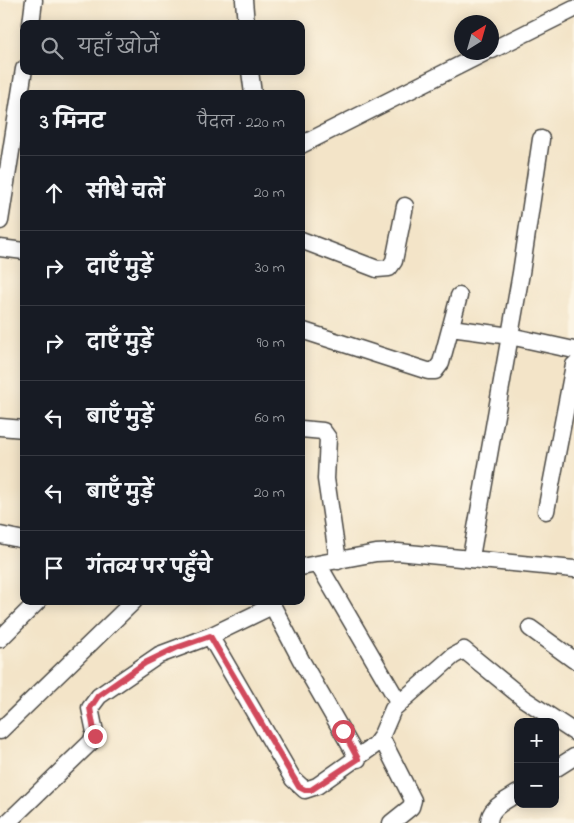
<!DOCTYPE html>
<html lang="hi">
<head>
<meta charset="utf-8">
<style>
  body { margin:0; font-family:"Indie Flower","Playpen Sans Deva",sans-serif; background:#242831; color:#f1f3f6 }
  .controls { position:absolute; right:15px; bottom:15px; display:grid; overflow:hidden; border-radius:10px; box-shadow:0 2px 12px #0003 }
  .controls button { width:45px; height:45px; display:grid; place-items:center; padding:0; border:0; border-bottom:1px solid #363941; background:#171b24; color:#f1f3f6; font:25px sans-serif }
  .compass { position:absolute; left:454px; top:15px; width:45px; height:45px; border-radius:50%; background:#171b24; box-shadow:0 2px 12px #0003; rotate:37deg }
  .stop { position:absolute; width:15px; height:15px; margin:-11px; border:4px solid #d1495b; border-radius:50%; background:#fff }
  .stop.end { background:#d1495b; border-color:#fff; box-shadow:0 1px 5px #0008 }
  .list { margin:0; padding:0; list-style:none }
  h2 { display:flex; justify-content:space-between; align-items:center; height:65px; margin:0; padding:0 20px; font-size:21px }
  h2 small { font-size:16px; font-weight:400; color:#9ea1a6 }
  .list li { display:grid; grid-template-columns:32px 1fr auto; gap:15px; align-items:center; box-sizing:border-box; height:75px; padding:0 20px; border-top:1px solid #363941 }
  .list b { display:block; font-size:19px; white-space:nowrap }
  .list em { font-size:16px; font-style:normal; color:#9ea1a6 }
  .icon { flex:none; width:28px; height:28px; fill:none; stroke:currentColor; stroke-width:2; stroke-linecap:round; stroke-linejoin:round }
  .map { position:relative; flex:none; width:574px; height:823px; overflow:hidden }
  .search { position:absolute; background:#171b24; box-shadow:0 2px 12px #0003; left:20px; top:20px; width:285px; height:55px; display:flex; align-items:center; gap:12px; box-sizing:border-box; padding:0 18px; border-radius:10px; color:#9ea1a6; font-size:19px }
  .panel { position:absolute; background:#171b24; box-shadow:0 2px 12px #0003; left:20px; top:90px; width:285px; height:515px; border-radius:10px }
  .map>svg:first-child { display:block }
</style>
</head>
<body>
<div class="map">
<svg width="574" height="823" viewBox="0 0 574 823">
  <rect width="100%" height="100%" fill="#fcf5e5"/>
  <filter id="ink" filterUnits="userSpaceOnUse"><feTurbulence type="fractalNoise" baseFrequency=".02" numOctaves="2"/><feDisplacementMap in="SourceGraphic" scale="10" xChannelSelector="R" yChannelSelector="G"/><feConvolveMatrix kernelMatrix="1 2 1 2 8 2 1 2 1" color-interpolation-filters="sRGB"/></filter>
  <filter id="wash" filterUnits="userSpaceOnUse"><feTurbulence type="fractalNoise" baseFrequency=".0096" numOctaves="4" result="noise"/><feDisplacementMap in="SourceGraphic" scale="20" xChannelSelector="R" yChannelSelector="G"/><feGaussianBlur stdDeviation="1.12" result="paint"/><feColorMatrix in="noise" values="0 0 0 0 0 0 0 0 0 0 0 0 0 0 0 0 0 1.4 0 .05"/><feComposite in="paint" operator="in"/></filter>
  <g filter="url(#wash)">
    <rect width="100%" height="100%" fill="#f3e4c8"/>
  </g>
  <g filter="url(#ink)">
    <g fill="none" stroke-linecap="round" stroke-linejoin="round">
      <g stroke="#494743" stroke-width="19">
        <path id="street" d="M244 0 246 24
          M31 24 34 0
          M492 50 574 9
          M250 71 253 94
          M301 145 486 52
          M0 221 24 69
          M301 240 377 269 389 268 394 261 405 206
          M0 248 24 251
          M451 328 510 336 574 350
          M301 330 428 371H435L441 363 459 296
          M0 427 24 429
          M301 429 323 431 328 438 326 479 338 561
          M546 511 574 365
          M0 535 24 540
          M471 557 521 273 541 139
          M318 564 399 703
          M301 567 376 553 398 552 574 569
          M270 601 301 660 358 759
          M530 628 574 660
          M210 636 293 779 305 790 317 786 375 745 381 737 393 709 453 656 464 650 524 699 574 732
          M0 639 38 601
          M0 731 134 601
          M381 737 413 800 411 807 391 823
          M555 769 574 757
          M7 823 91 742 95 732 90 708 99 696 159 655 210 636 272 606
          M489 823C489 807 506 801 518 793"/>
      </g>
      <use href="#street" stroke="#fff" stroke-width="16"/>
    </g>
  </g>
  <g fill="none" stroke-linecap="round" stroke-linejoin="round" filter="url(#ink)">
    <path stroke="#d1495b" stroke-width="6" d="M95 736 90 708 98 696 145 663 176 648 210 636 299 787 305 790H311L358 759 343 731"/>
  </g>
</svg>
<div class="controls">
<button>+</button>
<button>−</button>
</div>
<svg class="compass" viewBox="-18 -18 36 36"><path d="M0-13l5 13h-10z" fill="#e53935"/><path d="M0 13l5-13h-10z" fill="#9ea1a6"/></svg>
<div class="stop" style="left:343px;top:731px"></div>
<div class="stop end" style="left:95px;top:736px"></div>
<div class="search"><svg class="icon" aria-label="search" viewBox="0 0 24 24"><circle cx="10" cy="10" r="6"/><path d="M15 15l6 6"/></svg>यहाँ खोजें</div>
<section class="panel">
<h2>3 मिनट<small>पैदल · 220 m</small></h2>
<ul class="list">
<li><svg class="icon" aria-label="ahead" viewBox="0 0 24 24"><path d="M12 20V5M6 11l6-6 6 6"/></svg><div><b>सीधे चलें</b></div><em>20 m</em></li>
<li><svg class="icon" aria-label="right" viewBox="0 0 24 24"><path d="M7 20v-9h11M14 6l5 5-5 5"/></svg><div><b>दाएँ मुड़ें</b></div><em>30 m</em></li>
<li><svg class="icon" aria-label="right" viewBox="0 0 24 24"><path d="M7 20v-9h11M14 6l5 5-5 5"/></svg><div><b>दाएँ मुड़ें</b></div><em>90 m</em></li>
<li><svg class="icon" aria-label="left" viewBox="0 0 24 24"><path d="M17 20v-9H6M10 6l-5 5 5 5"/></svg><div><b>बाएँ मुड़ें</b></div><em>60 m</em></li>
<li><svg class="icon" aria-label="left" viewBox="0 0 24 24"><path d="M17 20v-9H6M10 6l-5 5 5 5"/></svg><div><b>बाएँ मुड़ें</b></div><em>20 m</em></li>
<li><svg class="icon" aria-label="arrive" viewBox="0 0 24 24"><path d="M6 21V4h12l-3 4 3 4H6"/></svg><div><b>गंतव्य पर पहुँचे</b></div></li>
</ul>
</section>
</div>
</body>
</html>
